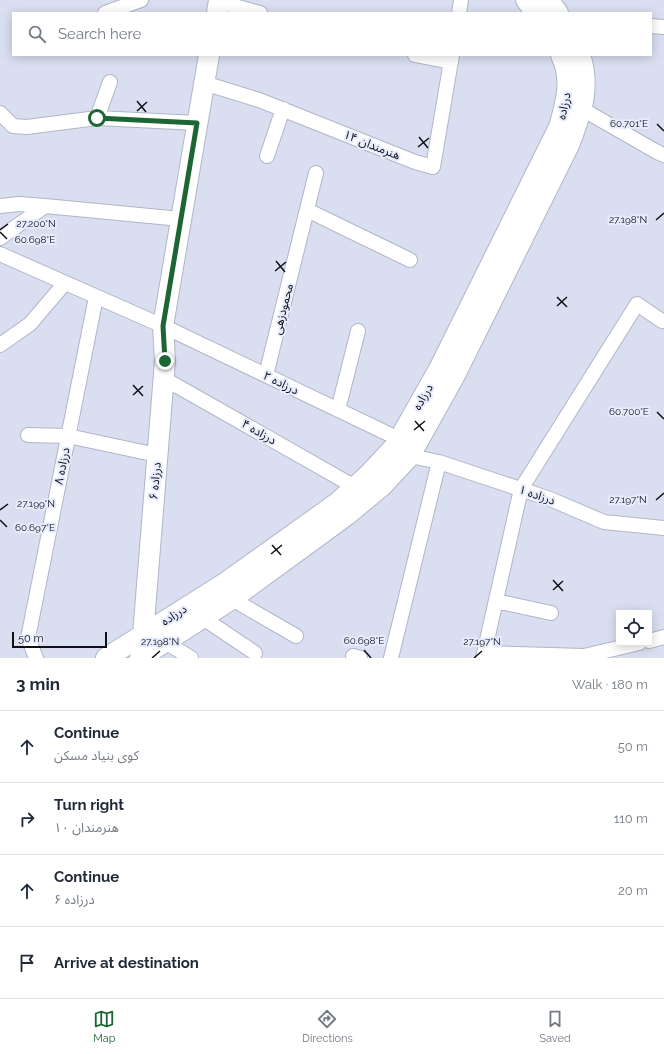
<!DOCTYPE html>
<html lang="en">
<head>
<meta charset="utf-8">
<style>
  body { margin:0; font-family:Raleway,"Noto Sans Arabic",sans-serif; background:#f2f2f3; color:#1f2937 }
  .controls { position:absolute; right:12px; bottom:12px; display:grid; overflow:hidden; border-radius:0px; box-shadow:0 2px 10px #0003 }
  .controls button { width:36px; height:36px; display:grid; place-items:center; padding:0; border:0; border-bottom:1px solid #e0e1e3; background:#fff; color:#1f2937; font:20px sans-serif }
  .scale { position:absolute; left:12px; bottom:10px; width:95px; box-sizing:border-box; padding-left:4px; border:2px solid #0f1117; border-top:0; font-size:11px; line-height:14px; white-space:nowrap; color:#0f1117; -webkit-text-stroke:3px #e6ecfe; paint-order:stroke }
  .stop { position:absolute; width:12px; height:12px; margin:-9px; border:3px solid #1d6634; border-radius:50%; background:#fff }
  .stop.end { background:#1d6634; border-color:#fff; box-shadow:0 1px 4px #0008 }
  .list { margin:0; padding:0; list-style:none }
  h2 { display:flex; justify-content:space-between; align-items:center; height:52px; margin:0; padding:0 16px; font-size:17px }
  h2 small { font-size:13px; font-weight:400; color:#747a83 }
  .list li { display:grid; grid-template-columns:26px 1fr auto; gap:12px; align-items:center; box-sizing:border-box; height:72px; padding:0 16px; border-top:1px solid #e0e1e3 }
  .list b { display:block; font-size:15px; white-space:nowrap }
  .list p { margin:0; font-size:13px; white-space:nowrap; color:#747a83 }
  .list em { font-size:13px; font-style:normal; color:#747a83 }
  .icon { flex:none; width:22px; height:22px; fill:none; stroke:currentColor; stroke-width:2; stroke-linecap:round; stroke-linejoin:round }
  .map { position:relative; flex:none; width:664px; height:658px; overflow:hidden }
  .search { position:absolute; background:#fff; box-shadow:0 2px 10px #0003; left:12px; right:12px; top:12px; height:44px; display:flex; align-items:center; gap:10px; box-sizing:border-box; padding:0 14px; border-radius:0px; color:#747a83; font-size:15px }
  .sheet { height:340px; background:#fff }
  nav { display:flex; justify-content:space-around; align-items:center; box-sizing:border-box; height:56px; border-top:1px solid #e0e1e3; background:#fff; font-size:11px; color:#747a83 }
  nav a { display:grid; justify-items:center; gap:2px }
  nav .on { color:#1d6634 }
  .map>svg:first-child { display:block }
</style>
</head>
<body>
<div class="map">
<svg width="664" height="658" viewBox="0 0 664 658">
  <rect width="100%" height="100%" fill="#d9dff0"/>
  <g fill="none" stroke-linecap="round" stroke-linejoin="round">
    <g stroke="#b0b6c6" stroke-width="16">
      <path id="street" d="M219 2 260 13
        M105 13 141 0
        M459 13 461 0
        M651 26 664 27
        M415 55 451 62
        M204 83 259 100 415 162 433 167 452 55
        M582 109 657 152 664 155
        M0 113 13 126 27 127 97 118 197 123
        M97 118 110 82
        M267 156 283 109
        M0 206 19 204 45 206
        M307 210 410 260
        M0 238 45 206 181 219
        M0 254 163 326 399 439
        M0 345 30 324 65 283
        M266 375 316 173
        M163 378 355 487
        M338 410 358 331
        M28 435 68 436 157 455
        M410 456 439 462 550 499 604 522 664 528
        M232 599 296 636
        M496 601 551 613
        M203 618 255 653
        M649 641 664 637
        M165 642 191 658
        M485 653 584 656 639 643
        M353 656 360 658
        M36 658 28 638 96 297
        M391 658 439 462
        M483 658 521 489 637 304 662 321"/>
    </g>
    <g stroke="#b0b6c6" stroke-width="22">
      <path id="secondary" d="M526 0 536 13
        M548 0 558 13
        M217 13 219 0
        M143 635 165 361 163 326 209 55
        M106 658 225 583 337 503 367 476 396 445 439 369 559 127C566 103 573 79 561 55
        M140 658 232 599 347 515 382 486 410 456 454 377 569 145C581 114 591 88 580 55"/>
    </g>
    <use href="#street" stroke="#fff" stroke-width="14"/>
    <use href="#secondary" stroke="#fff" stroke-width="20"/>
  </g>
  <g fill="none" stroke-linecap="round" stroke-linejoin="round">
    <path stroke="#1d6634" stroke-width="5" d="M97 118 197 123 163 326 165 361"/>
  </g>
  <path fill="none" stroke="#0f1117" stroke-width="1.5" d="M137 101 146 112M137 111 147 102M657 124 664 131M419 137 428 148M418 147 429 138M656 220 664 213M0 230 8 224M0 232 7 239M276 261 285 272M275 271 286 262M557 297 567 307M557 306 567 297M133 385 143 396M133 395 143 386M657 412 664 419M415 421 424 431M414 430 425 421M656 500 664 493M0 510 8 504M0 520 7 527M272 545 281 555M271 554 282 545M553 580 563 591M553 590 563 581M364 650 371 658M152 658 160 651M474 658 482 651"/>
  <g text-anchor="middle" stroke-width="4" stroke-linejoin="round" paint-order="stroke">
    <g font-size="12" fill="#0f1117" stroke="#e6ecfe">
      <text transform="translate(564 106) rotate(-78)" y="4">درزاده</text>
      <text transform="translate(372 145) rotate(22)" y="4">هنرمندان ۱۴</text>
      <text transform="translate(283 309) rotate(-76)" y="4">محمودزهی</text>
      <text transform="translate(281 383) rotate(26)" y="4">درزاده ۲</text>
      <text transform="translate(423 397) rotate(-60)" y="4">درزاده</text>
      <text transform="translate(259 432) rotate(30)" y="4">درزاده ۴</text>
      <text transform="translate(62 466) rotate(-79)" y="4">درزاده ۸</text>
      <text transform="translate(155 481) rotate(-85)" y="4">درزاده ۶</text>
      <text transform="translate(537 495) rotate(19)" y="4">درزاده ۱</text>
      <text transform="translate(174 615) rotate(-33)" y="4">درزاده</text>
    </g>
  </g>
  <g font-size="10" text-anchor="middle" fill="#0f1117" stroke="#e6ecfe" stroke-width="4" stroke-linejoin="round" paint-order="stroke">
    <text x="629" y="127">60.701°E</text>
    <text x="628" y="223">27.198°N</text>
    <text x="36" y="227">27.200°N</text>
    <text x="35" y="243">60.698°E</text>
    <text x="629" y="415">60.700°E</text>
    <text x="628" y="503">27.197°N</text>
    <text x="36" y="507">27.199°N</text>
    <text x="35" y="531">60.697°E</text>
    <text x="364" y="644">60.698°E</text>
    <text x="160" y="645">27.198°N</text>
    <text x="482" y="645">27.197°N</text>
  </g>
</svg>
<div class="controls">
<button><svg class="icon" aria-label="locate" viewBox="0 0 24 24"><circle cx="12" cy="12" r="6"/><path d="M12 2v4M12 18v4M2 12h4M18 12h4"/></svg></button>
</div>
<div class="scale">50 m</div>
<div class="stop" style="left:97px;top:118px"></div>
<div class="stop end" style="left:165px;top:361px"></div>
<div class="search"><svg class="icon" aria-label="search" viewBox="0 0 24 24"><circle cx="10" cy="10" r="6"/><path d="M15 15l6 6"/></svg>Search here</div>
</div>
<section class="sheet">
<h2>3 min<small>Walk · 180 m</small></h2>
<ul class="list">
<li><svg class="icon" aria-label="ahead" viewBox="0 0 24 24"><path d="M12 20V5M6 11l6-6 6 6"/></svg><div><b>Continue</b><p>کوی بنیاد مسکن</p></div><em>50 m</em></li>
<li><svg class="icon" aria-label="right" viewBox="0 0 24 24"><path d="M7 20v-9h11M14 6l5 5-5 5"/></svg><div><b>Turn right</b><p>هنرمندان ۱۰</p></div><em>110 m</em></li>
<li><svg class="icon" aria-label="ahead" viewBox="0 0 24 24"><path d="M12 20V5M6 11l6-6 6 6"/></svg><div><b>Continue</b><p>درزاده ۶</p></div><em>20 m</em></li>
<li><svg class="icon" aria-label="arrive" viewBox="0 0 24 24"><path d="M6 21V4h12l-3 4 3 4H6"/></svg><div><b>Arrive at destination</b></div></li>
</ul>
</section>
<nav>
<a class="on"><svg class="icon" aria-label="map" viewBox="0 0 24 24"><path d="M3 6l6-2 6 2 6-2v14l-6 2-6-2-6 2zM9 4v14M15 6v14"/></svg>Map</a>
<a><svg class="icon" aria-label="directions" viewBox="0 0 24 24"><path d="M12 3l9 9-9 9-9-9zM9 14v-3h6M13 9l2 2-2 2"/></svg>Directions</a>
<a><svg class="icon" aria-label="saved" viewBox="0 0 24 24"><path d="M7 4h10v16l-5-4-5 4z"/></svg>Saved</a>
</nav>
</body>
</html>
